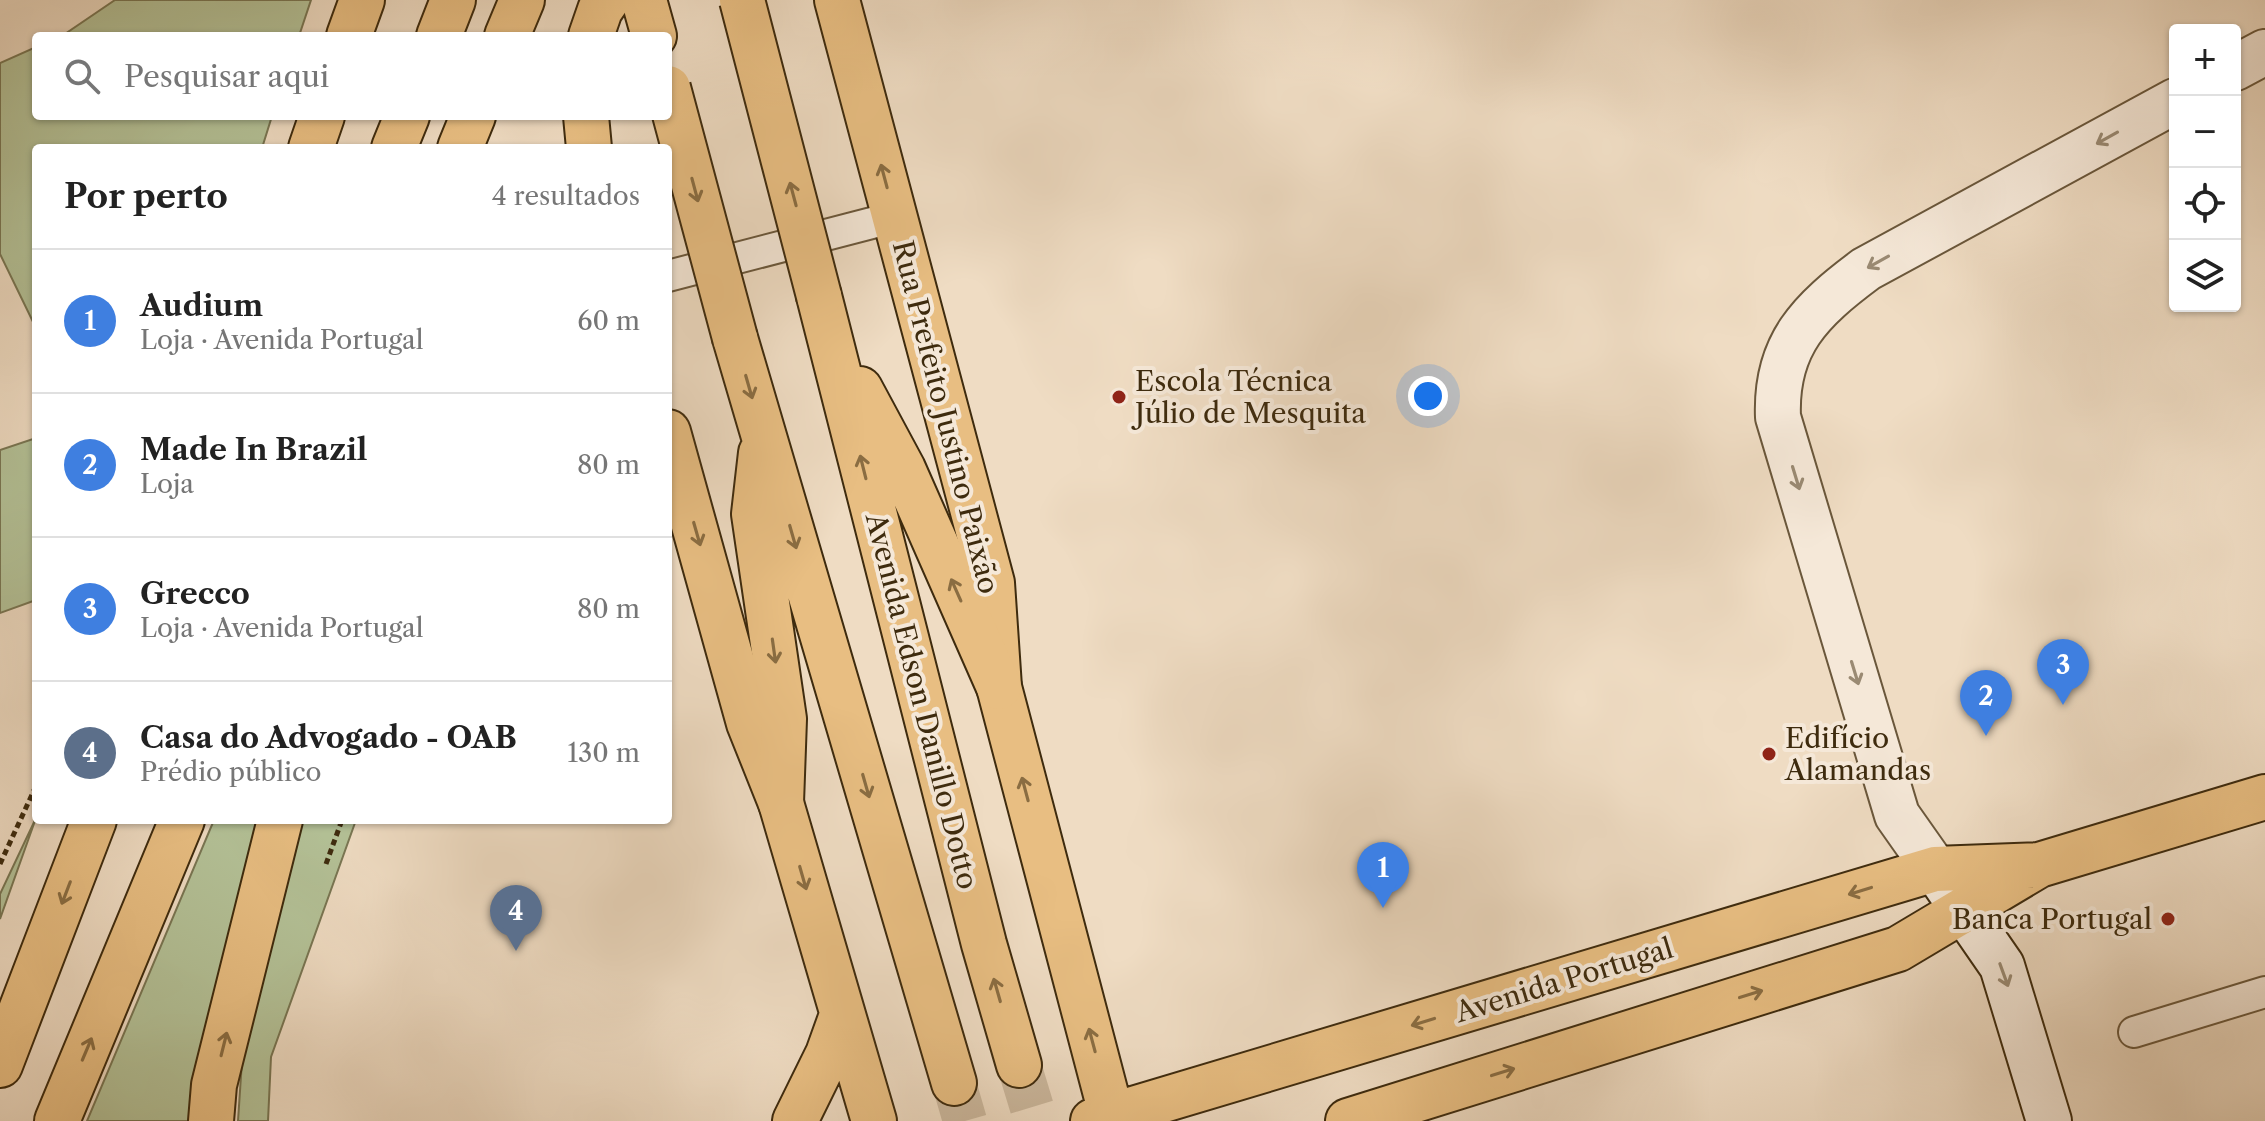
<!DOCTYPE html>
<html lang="pt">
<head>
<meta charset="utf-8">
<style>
  body { margin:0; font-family:"Libre Caslon Text",serif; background:#f2f2f2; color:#222 }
  .controls { position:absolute; right:24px; top:24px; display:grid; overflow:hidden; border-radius:8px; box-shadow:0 2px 6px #0004 }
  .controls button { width:72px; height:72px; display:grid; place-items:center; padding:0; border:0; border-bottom:2px solid #e0e0e0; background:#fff; color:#222; font:40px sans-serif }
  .you { position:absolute; left:1428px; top:396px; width:28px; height:28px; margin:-20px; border:6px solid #fff; border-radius:50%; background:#1a73e8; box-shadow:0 0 0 12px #1a73e833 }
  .badge { display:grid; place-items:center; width:52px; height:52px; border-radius:50%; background:#2563eb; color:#fff; font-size:26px; font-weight:700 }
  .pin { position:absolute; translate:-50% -66px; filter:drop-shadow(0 2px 4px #0008) }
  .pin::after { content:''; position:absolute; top:42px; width:28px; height:24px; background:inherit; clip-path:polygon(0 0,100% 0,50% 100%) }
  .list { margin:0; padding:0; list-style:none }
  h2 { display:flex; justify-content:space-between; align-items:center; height:104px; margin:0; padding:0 32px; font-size:34px }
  h2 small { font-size:26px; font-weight:400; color:#767676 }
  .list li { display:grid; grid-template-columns:52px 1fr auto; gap:24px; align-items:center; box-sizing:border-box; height:144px; padding:0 32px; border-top:2px solid #e0e0e0 }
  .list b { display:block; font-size:30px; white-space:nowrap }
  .list p { margin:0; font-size:26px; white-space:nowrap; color:#767676 }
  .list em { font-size:26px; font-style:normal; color:#767676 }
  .icon { flex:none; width:44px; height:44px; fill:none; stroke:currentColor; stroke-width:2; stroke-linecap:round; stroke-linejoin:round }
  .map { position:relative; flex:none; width:2265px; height:1121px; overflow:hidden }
  .search { position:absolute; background:#fff; box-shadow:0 2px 6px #0004; left:32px; top:32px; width:640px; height:88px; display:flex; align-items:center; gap:20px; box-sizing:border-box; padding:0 28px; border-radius:8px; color:#767676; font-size:30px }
  .panel { position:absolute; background:#fff; box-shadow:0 2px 6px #0004; left:32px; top:144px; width:640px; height:680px; border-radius:8px }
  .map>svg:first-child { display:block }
</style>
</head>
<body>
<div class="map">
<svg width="2265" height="1121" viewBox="0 0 2265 1121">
  <rect width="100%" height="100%" fill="#efdcc3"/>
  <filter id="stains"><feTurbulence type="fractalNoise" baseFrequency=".0025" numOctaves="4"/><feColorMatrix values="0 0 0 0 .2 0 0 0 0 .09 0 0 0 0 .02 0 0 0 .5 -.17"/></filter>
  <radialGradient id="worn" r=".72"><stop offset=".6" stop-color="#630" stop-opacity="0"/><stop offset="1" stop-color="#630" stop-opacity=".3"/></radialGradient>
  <path fill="#b4c298" stroke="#797653" stroke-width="2" d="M115 0H311L299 36H62Z
    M36 47V116H272L262 148H36V328L0 254V63Z
    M33 439 36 448V600L0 613V450Z
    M36 818 0 919V894Z
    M214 820H262L190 1121H87Z
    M299 820H356L271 1057 268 1121H238L243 1046Z"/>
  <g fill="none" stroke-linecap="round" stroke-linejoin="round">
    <path stroke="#ccb99f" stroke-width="44" stroke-dasharray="44 22" stroke-linecap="butt" d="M1019 1065 1036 1121
      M954 1083 965 1121"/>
    <g stroke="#6a573b" stroke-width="34">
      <path id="lane" d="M668 276 895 217
        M2134 1032 2265 992"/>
    </g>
    <g stroke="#6a573b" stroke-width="48">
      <path id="street" d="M2235 68 2265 52
        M1935 869 1897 815 1778 417C1775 344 1811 310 1866 269L2175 101"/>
    </g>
    <g stroke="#3e2b0e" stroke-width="48">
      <path id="secondary" d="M1935 869 2002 966 2049 1121"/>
    </g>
    <g stroke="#3e2b0e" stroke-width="48">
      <path id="primary" d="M837 0 992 583 999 687 1113 1121
        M349 36 362 0
        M507 36 522 0
        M591 36 600 10 607 0
        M586 116 589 148
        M311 148 322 116
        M460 148 473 116
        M668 432 749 723 781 803 874 1121
        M0 1065 94 820
        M57 1121 182 820
        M211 1121 214 1085 280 820
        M795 1121 828 1054 842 1015
        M1093 1121 1935 869 2039 865
        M1348 1121 1898 949 2039 865 2265 797"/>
    </g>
    <g stroke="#3e2b0e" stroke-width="48">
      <path id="highway" d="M644 0 654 36
        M439 36 453 0
        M394 148 407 116
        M819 296 984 944 1019 1065
        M735 338 954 1083
        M860 389 903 469 999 687
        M761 453 754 514 784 719 781 803"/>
    </g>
    <path stroke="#3e2b0e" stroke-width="5" stroke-dasharray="6 4" stroke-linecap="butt" d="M0 864 36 786
      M326 864 342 820"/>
    <use href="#lane" stroke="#f5e8d8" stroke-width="30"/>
    <use href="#street" stroke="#f5e8d8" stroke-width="44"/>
    <use href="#secondary" stroke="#f5e8d8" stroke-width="44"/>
    <use href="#primary" stroke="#e8be82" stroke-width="44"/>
    <use href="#highway" stroke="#e8be82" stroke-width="44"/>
    <g stroke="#3e2b0e" stroke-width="48" stroke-linecap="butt">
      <path id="highway-bridge" d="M742 0 819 296
        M668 88 735 338"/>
    </g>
    <use href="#highway-bridge" stroke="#e8be82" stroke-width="44"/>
  </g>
  <defs><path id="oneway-shaft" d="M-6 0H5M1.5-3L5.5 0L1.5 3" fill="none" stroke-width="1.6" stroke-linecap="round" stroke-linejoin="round" transform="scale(2)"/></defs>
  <g stroke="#9a8a73">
    <use href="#oneway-shaft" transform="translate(2107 138) rotate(151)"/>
    <use href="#oneway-shaft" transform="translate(1878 262) rotate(151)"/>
    <use href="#oneway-shaft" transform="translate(1796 478) rotate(73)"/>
    <use href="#oneway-shaft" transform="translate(1855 673) rotate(73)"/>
    <use href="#oneway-shaft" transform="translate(2004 975) rotate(70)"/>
  </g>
  <g stroke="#8a6d42">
    <use href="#oneway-shaft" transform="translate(884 176) rotate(-105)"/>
    <use href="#oneway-shaft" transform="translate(695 190) rotate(75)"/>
    <use href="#oneway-shaft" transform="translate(793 194) rotate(-105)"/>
    <use href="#oneway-shaft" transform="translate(749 387) rotate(74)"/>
    <use href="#oneway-shaft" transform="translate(863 467) rotate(-104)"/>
    <use href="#oneway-shaft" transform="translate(697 534) rotate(74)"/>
    <use href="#oneway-shaft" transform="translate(793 537) rotate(74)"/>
    <use href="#oneway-shaft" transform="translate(956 590) rotate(-114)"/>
    <use href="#oneway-shaft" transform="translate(774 651) rotate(82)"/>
    <use href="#oneway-shaft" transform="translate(866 786) rotate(74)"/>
    <use href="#oneway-shaft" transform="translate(1025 789) rotate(-105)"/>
    <use href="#oneway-shaft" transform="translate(803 878) rotate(74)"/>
    <use href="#oneway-shaft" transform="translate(1860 891) rotate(163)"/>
    <use href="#oneway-shaft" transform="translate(66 893) rotate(111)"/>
    <use href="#oneway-shaft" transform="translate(997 990) rotate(-106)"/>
    <use href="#oneway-shaft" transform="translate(1751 994) rotate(-17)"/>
    <use href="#oneway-shaft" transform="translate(1423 1022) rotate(163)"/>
    <use href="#oneway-shaft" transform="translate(1092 1040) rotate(-105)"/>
    <use href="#oneway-shaft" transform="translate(224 1044) rotate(-76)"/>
    <use href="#oneway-shaft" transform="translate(87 1049) rotate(-67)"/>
    <use href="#oneway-shaft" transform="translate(1503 1072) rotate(-17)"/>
  </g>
  <g fill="#8f2418" stroke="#f5e8d8" stroke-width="3">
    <circle cx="1119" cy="397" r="8"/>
    <circle cx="1769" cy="754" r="8"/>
    <circle cx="2168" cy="919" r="8"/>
  </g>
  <g text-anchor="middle" stroke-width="8" stroke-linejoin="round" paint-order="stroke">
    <g font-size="28" fill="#3e2b0e" stroke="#f5e8d8" text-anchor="start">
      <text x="1135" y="391">Escola Técnica<tspan x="1135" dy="32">Júlio de Mesquita</tspan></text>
      <text x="1785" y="748">Edifício<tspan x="1785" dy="32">Alamandas</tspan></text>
      <text x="2152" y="929" text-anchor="end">Banca Portugal</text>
    </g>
    <g font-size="28" fill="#3e2b0e" stroke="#f5e8d8">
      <text transform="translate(946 417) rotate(76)" y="10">Rua Prefeito Justino Paixão</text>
      <text transform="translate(922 701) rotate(76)" y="10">Avenida Edson Danillo Dotto</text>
      <text transform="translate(1564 980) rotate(-17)" y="10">Avenida Portugal</text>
    </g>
  </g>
  <rect width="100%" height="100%" filter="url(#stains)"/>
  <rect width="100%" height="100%" fill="url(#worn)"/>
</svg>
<div class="controls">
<button>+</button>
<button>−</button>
<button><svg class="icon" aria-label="locate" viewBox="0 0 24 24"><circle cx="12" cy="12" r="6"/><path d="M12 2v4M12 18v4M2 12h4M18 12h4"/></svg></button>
<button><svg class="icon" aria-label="layers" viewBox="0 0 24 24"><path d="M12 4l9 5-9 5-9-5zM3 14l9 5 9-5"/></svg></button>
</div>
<div class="you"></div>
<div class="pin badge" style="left:1383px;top:908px;background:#3f7fe0">1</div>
<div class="pin badge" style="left:1986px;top:736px;background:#3f7fe0">2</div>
<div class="pin badge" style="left:2063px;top:705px;background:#3f7fe0">3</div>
<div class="pin badge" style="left:516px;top:951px;background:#5c6f8a">4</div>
<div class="search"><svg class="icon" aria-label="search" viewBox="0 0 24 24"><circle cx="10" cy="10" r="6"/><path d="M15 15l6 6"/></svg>Pesquisar aqui</div>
<section class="panel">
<h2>Por perto<small>4 resultados</small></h2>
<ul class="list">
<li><span class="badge" style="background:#3f7fe0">1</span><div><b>Audium</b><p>Loja · Avenida Portugal</p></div><em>60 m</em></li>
<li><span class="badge" style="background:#3f7fe0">2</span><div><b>Made In Brazil</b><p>Loja</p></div><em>80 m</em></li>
<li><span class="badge" style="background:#3f7fe0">3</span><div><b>Grecco</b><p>Loja · Avenida Portugal</p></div><em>80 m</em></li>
<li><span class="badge" style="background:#5c6f8a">4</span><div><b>Casa do Advogado - OAB</b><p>Prédio público</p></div><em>130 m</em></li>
</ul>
</section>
</div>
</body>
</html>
